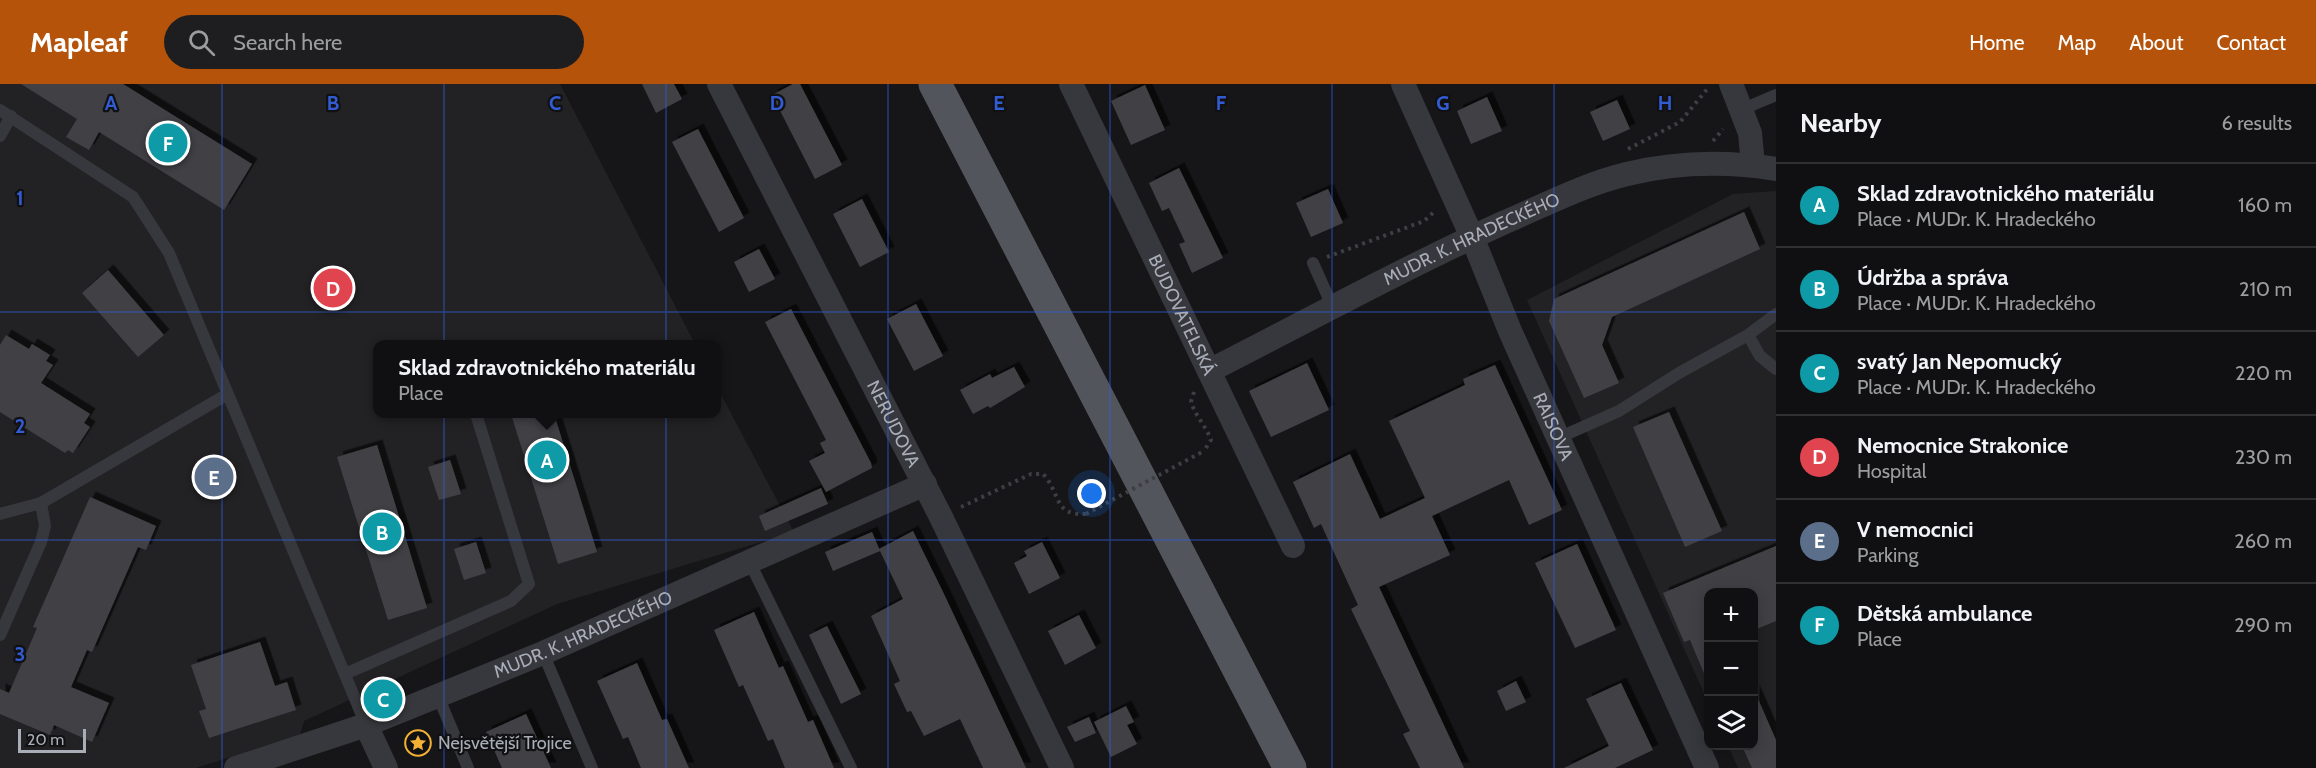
<!DOCTYPE html>
<html lang="en">
<head>
<meta charset="utf-8">
<style>
  body { margin:0; font-family:Cabin,sans-serif; background:#1e1e20; color:#f1f3f6 }
  .controls { position:absolute; right:18px; bottom:18px; display:grid; overflow:hidden; border-radius:12px; box-shadow:0 3px 15px #0003 }
  .controls button { width:54px; height:54px; display:grid; place-items:center; padding:0; border:0; border-bottom:2px solid #303032; background:#101012; color:#f1f3f6; font:30px sans-serif }
  .scale { position:absolute; left:18px; bottom:15px; width:68px; box-sizing:border-box; padding-left:6px; border:3px solid #a8adb8; border-top:0; font-size:16px; line-height:21px; white-space:nowrap; color:#a8adb8; -webkit-text-stroke:4px #111113; paint-order:stroke }
  .you { position:absolute; left:1092px; top:410px; width:21px; height:21px; margin:-15px; border:4px solid #fff; border-radius:50%; background:#1a73e8; box-shadow:0 0 0 9px #1a73e833 }
  .badge { display:grid; place-items:center; width:39px; height:39px; border-radius:50%; background:#b45309; color:#fff; font-size:20px; font-weight:700 }
  .pin { position:absolute; translate:-50% -50%; border:3px solid #fff; box-shadow:0 2px 6px #0006 }
  .popup { position:absolute; left:373px; top:256px; width:348px; height:78px; box-sizing:border-box; display:grid; place-content:center; border-radius:12px; background:#101012; filter:drop-shadow(0 2px 4px #0005); font-size:20px; white-space:nowrap; color:#9c9d9f }
  .popup b { font-size:22px; color:#f1f3f6 }
  .popup::after { content:''; position:absolute; left:50%; top:100%; margin-left:-12px; border:12px solid transparent; border-top-color:#101012 }
  .list { margin:0; padding:0; list-style:none }
  h2 { display:flex; justify-content:space-between; align-items:center; height:78px; margin:0; padding:0 24px; font-size:26px }
  h2 small { font-size:20px; font-weight:400; color:#9c9d9f }
  .list li { display:grid; grid-template-columns:39px 1fr auto; gap:18px; align-items:center; box-sizing:border-box; height:84px; padding:0 24px; border-top:2px solid #303032 }
  .list b { display:block; font-size:22px; white-space:nowrap }
  .list p { margin:0; font-size:20px; white-space:nowrap; color:#9c9d9f }
  .list em { font-size:20px; font-style:normal; color:#9c9d9f }
  .icon { flex:none; width:33px; height:33px; fill:none; stroke:currentColor; stroke-width:2; stroke-linecap:round; stroke-linejoin:round }
  .map { position:relative; flex:none; width:1776px; height:684px; overflow:hidden }
  header { display:flex; align-items:center; gap:36px; box-sizing:border-box; height:84px; padding:0 30px; background:#b45309; color:#fff }
  header strong { font-size:28px }
  nav { display:flex; gap:33px; margin-inline-start:auto; font-size:21px }
  .search { width:420px; height:54px; background:#1e1e20; display:flex; align-items:center; gap:15px; box-sizing:border-box; padding:0 21px; border-radius:33px; color:#9c9d9f; font-size:22px }
  main { display:flex }
  aside { flex:1; background:#101012 }
  .map>svg:first-child { display:block }
</style>
</head>
<body>
<header>
<strong>Mapleaf</strong>
<div class="search"><svg class="icon" aria-label="search" viewBox="0 0 24 24"><circle cx="10" cy="10" r="6"/><path d="M15 15l6 6"/></svg>Search here</div>
<nav><a>Home</a><a>Map</a><a>About</a><a>Contact</a></nav>
</header>
<main>
<div class="map">
<svg width="1776" height="684" viewBox="0 0 1776 684">
  <defs>
    <filter id="shadow"><feDropShadow dx="5.5" dy="-5.5" stdDeviation="0" flood-color="#0009"/></filter>
  </defs>
  <rect width="100%" height="100%" fill="#161618"/>
  <path fill="#222225" d="M0 0H560L695 260H378V330H716L717 303 794 448 557 520 304 637 300 651 196 684H0Z
    M1776 107V684H1738L1728 662H1754V508H1708V618L1527 216 1733 110Z"/>
  <path fill="#404145" filter="url(#shadow)" d="M21 0H123L252 80 224 126 99 48 89 66 66 53 77 35Z
    M642 0H674L682 15 656 29Z
    M793 0H800L842 81 815 95 772 11Z
    M1145 1 1165 46 1131 61 1111 17Z
    M1487 13 1502 47 1471 60 1457 27Z
    M1617 16 1630 45 1603 57 1590 28Z
    M698 45 744 134 719 148 672 58Z
    M1179 84 1223 174 1192 189 1179 160 1185 158 1169 124 1162 127 1149 99Z
    M1328 105 1343 139 1311 153 1296 119Z
    M862 115 889 168 860 183 833 130Z
    M1744 128 1760 165 1612 233 1602 261 1619 299 1584 314 1549 237 1554 215Z
    M759 165 775 195 749 208 734 178Z
    M108 186 164 251 138 273 82 209Z
    M916 220 943 272 914 287 887 235Z
    M791 225 871 379 872 384 826 408 809 377 825 369 820 359 826 356 765 238Z
    M6 251 29 265 32 260 50 271 46 277 53 281 41 299 90 330 84 339 90 343 73 369 68 366 65 369 0 328V261Z
    M1307 279 1329 326 1271 353 1249 307Z
    M1495 281 1562 426 1529 441 1509 396 1432 432 1450 471 1379 503 1464 684H1420L1403 650 1410 647 1351 525 1358 521 1321 440 1314 444 1293 398 1350 370 1380 435 1425 414 1389 337 1465 301 1463 295Z
    M1014 283 1025 303 990 324 988 322 973 330 960 306 990 290 992 294Z
    M1669 328 1722 447 1685 463 1633 343Z
    M511 330H554L597 468 558 480Z
    M377 361 427 524 388 536 337 373Z
    M450 376 461 410 439 416 428 383Z
    M821 404 828 420 765 447 759 432Z
    M90 413 156 442 146 466 138 463 92 568 87 566 71 603 109 619 92 658 54 641 50 651 0 630V605L9 609 37 544 33 543Z
    M913 447 943 508 1026 684H983L960 635 924 652 911 627 907 628 894 600 900 597 871 532 903 515 879 465Z
    M872 448 880 467 833 487 825 468Z
    M476 458 486 489 464 496 454 465Z
    M1042 458 1060 494 1029 510 1014 479 1027 472 1024 467Z
    M1577 460 1616 546 1575 564 1535 479Z
    M1776 462V537L1754 546V508H1708V599L1690 556 1684 558 1663 509Z
    M754 528 779 584 783 582 808 638 813 636 834 684H785L773 655 768 657 743 601 739 603 714 546Z
    M1079 531 1096 564 1065 581 1048 547Z
    M827 542 861 610 841 620 809 551Z
    M260 558 275 602 287 598 296 626 209 654 199 627 206 625 191 581Z
    M637 579 662 636 667 635 689 684H641L628 653 623 655 597 597Z
    M1516 597 1526 618 1506 627 1497 607Z
    M1621 599 1653 666 1615 684H1564L1609 662 1586 615Z
    M1754 606 1776 656V684H1752L1742 662H1754Z
    M1126 622 1134 638 1127 641 1137 660 1111 673 1094 638Z
    M526 630 551 684H502L486 648Z
    M1089 633 1096 649 1075 658 1067 643Z"/>
  <g fill="none" stroke-linecap="round" stroke-linejoin="round">
    <path stroke="#3d3f44" stroke-width="4" stroke-dasharray="3 4.5" stroke-linecap="butt" d="M1713 57 1723 45
      M1628 65 1680 38 1709 3
      M1327 173 1424 137 1435 127
      M1194 308 1191 318C1196 333 1206 342 1211 356L1204 367
      M961 423 1031 390H1043C1061 409 1053 432 1086 430"/>
    <path stroke="#37383d" stroke-width="12" d="M1743 25 1776 11
      M0 26 133 113 169 169 366 641
      M0 52 11 32
      M1313 179 1333 224
      M1748 251 1760 272 1776 285
      M1558 354 1619 327 1679 289 1748 251 1776 230
      M0 430 41 419 226 311
      M750 479 851 684
      M0 551 41 458 45 442 41 419
      M543 569 592 684
      M345 590 511 517 529 500 476 330
      M438 612 468 684"/>
    <g stroke="#37383d" stroke-width="24">
      <path id="s1" d="M719 0 941 433 1062 684"/>
      <path id="s2" d="M1071 0 1293 462"/>
      <path id="s3" d="M1403 0 1472 153 1510 247 1707 684"/>
      <path d="M1731 0 1750 49 1753 81"/>
      <path id="s4" d="M1209 287C1307 237 1404 184 1505 138 1545 121 1585 100 1627 90 1676 78 1727 77 1776 85"/>
      <path d="M366 641 386 684"/>
      <path id="s5" d="M236 684 366 641 543 569 925 400"/>
    </g>
    <path stroke="#53555c" stroke-width="33" d="M935 0 1290 684"/>
    <path stroke="#3d3f44" stroke-width="4" stroke-dasharray="3 4.5" stroke-linecap="butt" d="M1086 430 1204 367"/>
  </g>
  <path fill="none" stroke="#325cd3" stroke-width="1.5" stroke-opacity="0.55" d="M222 0V684M444 0V684M666 0V684M888 0V684M1110 0V684M1332 0V684M1554 0V684M0 228H1776M0 456H1776"/>
  <defs>
    <g id="sight-ring" transform="scale(1.35)"><circle r="9.5" fill="#111113" stroke="#f2b134" stroke-width="1.5"/><path d="M0-6L1.8-2.2L6-1.7L2.9 1.2L3.7 5.4L0 3.3L-3.7 5.4L-2.9 1.2L-6-1.7L-1.8-2.2Z" fill="#f2b134"/></g>
  </defs>
  <g fill-rule="evenodd">
    <use href="#sight-ring" x="418" y="659"/>
  </g>
  <g text-anchor="middle" stroke-width="4.5" stroke-linejoin="round" paint-order="stroke">
    <g font-size="18" fill="#a8adb8" stroke="#111113">
      <text dy="6" stroke="none"><textPath href="#s4" startOffset="294">MUDR. K. HRADECKÉHO</textPath></text>
      <text dy="6" stroke="none"><textPath href="#s2" startOffset="256">BUDOVATELSKÁ</textPath></text>
      <text dy="6" stroke="none"><textPath href="#s1" startOffset="382">NERUDOVA</textPath></text>
      <text dy="6" stroke="none"><textPath href="#s3" startOffset="374">RAISOVA</textPath></text>
      <text dy="6" stroke="none"><textPath href="#s5" startOffset="372">MUDR. K. HRADECKÉHO</textPath></text>
    </g>
    <g font-size="18" fill="#a8adb8" stroke="#111113" text-anchor="start">
      <text x="438" y="665">Nejsvětější Trojice</text>
    </g>
  </g>
  <g font-size="20" text-anchor="middle" font-weight="bold" fill="#325cd3" stroke="#111113" stroke-width="4.5" stroke-linejoin="round" paint-order="stroke">
    <text x="111" y="26">A</text>
    <text x="333" y="26">B</text>
    <text x="555" y="26">C</text>
    <text x="777" y="26">D</text>
    <text x="999" y="26">E</text>
    <text x="1221" y="26">F</text>
    <text x="1443" y="26">G</text>
    <text x="1665" y="26">H</text>
    <text x="20" y="121">1</text>
    <text x="20" y="349">2</text>
    <text x="20" y="577">3</text>
  </g>
</svg>
<div class="controls">
<button>+</button>
<button>−</button>
<button><svg class="icon" aria-label="layers" viewBox="0 0 24 24"><path d="M12 4l9 5-9 5-9-5zM3 14l9 5 9-5"/></svg></button>
</div>
<div class="scale">20 m</div>
<div class="you"></div>
<div class="pin badge" style="left:547px;top:376px;background:#0f9aa8">A</div>
<div class="popup"><b>Sklad zdravotnického materiálu</b>Place</div>
<div class="pin badge" style="left:382px;top:448px;background:#0f9aa8">B</div>
<div class="pin badge" style="left:383px;top:615px;background:#0f9aa8">C</div>
<div class="pin badge" style="left:333px;top:204px;background:#e0444e">D</div>
<div class="pin badge" style="left:214px;top:393px;background:#5c6f8a">E</div>
<div class="pin badge" style="left:168px;top:59px;background:#0f9aa8">F</div>
</div>
<aside>
<h2>Nearby<small>6 results</small></h2>
<ul class="list">
<li><span class="badge" style="background:#0f9aa8">A</span><div><b>Sklad zdravotnického materiálu</b><p>Place · MUDr. K. Hradeckého</p></div><em>160 m</em></li>
<li><span class="badge" style="background:#0f9aa8">B</span><div><b>Údržba a správa</b><p>Place · MUDr. K. Hradeckého</p></div><em>210 m</em></li>
<li><span class="badge" style="background:#0f9aa8">C</span><div><b>svatý Jan Nepomucký</b><p>Place · MUDr. K. Hradeckého</p></div><em>220 m</em></li>
<li><span class="badge" style="background:#e0444e">D</span><div><b>Nemocnice Strakonice</b><p>Hospital</p></div><em>230 m</em></li>
<li><span class="badge" style="background:#5c6f8a">E</span><div><b>V nemocnici</b><p>Parking</p></div><em>260 m</em></li>
<li><span class="badge" style="background:#0f9aa8">F</span><div><b>Dětská ambulance</b><p>Place</p></div><em>290 m</em></li>
</ul>
</aside>
</main>
</body>
</html>
